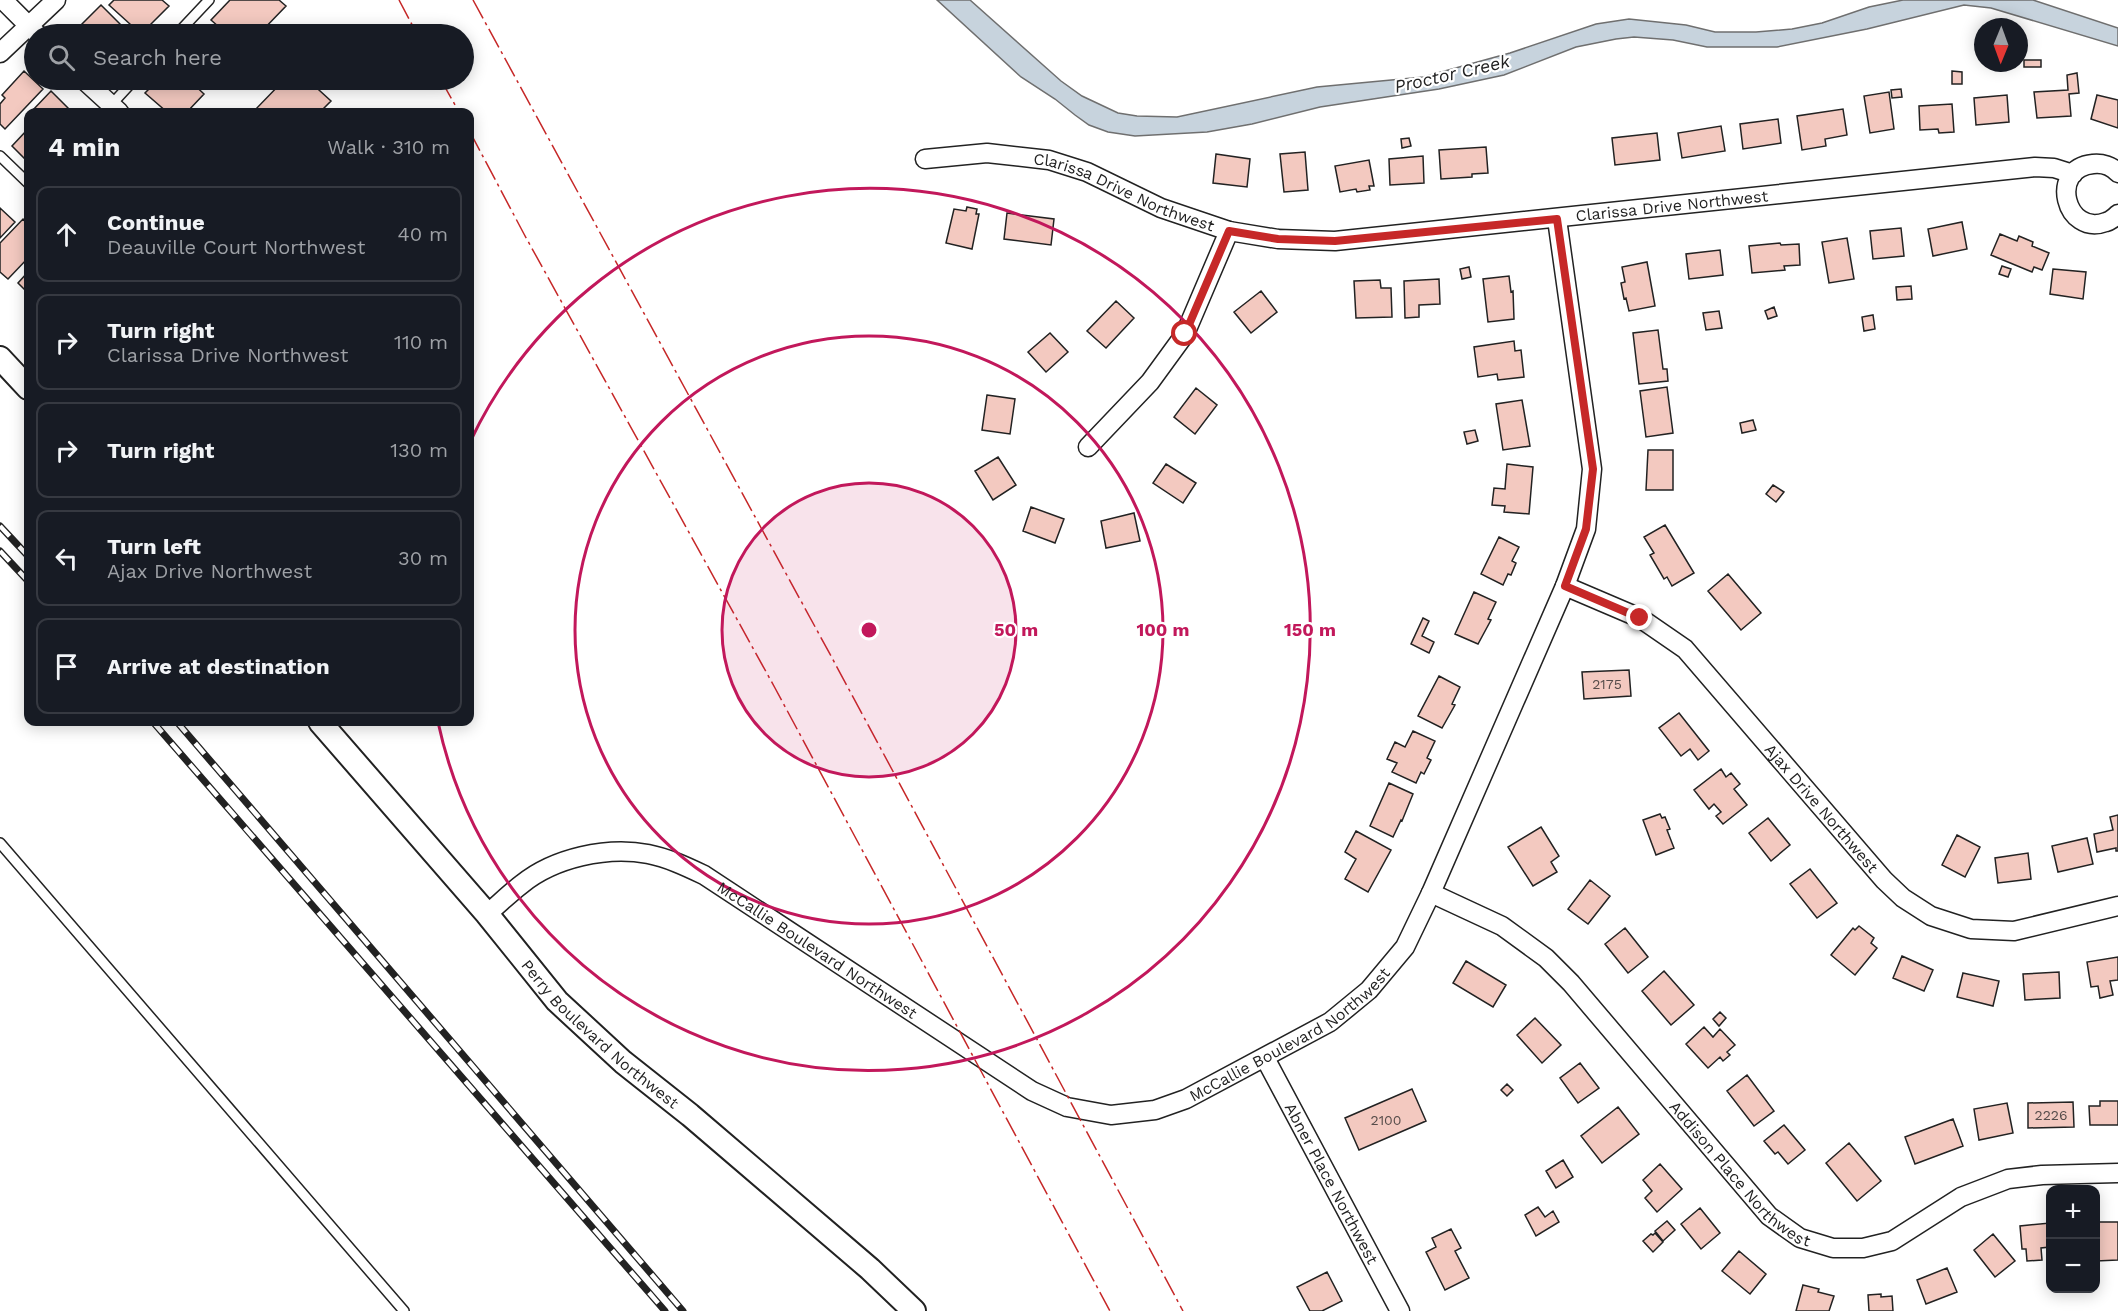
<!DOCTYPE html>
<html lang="en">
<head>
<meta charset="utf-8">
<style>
  body { margin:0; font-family:"Work Sans",sans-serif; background:#242831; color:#f1f3f6 }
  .controls { position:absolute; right:18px; bottom:18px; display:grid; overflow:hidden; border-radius:12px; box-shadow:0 3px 15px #0003 }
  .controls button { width:54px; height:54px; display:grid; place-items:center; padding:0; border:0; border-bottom:2px solid #363941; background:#171b24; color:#f1f3f6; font:30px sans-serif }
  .compass { position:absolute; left:1974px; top:18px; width:54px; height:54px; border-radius:50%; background:#171b24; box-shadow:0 3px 15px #0003; rotate:181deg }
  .stop { position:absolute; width:18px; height:18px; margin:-14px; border:4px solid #c62828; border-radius:50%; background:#fff }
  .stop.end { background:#c62828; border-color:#fff; box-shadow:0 2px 6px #0008 }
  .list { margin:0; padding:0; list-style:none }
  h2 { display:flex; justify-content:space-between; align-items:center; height:78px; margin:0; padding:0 24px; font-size:26px }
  h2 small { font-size:20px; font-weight:400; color:#9ea1a6 }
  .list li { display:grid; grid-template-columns:39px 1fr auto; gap:18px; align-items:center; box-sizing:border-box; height:96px; margin:0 12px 12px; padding:0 12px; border:2px solid #363941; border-radius:12px }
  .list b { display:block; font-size:22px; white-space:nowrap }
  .list p { margin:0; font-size:20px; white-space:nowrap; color:#9ea1a6 }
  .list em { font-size:20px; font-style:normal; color:#9ea1a6 }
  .icon { flex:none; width:33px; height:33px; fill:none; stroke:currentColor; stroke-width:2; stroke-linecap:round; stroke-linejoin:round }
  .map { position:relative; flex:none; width:2118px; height:1311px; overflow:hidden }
  .search { position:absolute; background:#171b24; box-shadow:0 3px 15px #0003; left:24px; top:24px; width:450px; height:66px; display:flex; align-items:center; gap:15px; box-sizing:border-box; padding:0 21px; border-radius:33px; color:#9ea1a6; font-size:22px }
  .panel { position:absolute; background:#171b24; box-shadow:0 3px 15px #0003; left:24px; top:108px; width:450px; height:618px; border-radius:12px }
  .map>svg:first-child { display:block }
</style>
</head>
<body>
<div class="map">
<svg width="2118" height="1311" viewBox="0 0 2118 1311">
  <rect width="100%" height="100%" fill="#fff"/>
  <path fill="#c7d3dd" stroke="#6f6f6f" stroke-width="1.5" d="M937 0H970L1061 81 1082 96 1118 113 1137 116 1177 117 1317 87 1423 77 1510 53 1596 24 1629 19 1686 25 1715 32H1756L1792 29 1822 23 1869 7 1903 0H2033L2118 28V46L1991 8 1964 5 1867 29 1777 47H1707L1673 40 1634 37 1616 39 1576 47 1504 75 1439 89 1320 107 1252 124 1207 132 1135 136 1108 132 1089 125 1075 115 1055 99 1021 77Z"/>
  <path fill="#f3c9c0" stroke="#222" stroke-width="1.5" d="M114 0H162L169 6 141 34 109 5Z
    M230 0H279L286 6 259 34H227L211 20Z
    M101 5 130 34H93L82 24Z
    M206 27 214 34H199Z
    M2024 60H2041V67H2024Z
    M24 71 43 89 5 129 0 124V104L5 98 2 95Z
    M1952 71 1962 72V84H1952Z
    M2077 73 2079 93 2069 94 2071 116 2037 118 2034 92 2068 90 2067 75Z
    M158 80H189L204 94 187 112H167L145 93Z
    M205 80H217L212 86Z
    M284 80H308L331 101 320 112H253Z
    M1901 89 1902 97 1892 98 1891 90Z
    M51 91 72 112H31Z
    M1889 92 1894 129 1870 133 1864 96Z
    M2007 95 2009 122 1976 125 1974 98Z
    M2097 95 2118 100V128L2091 119Z
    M1952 104 1954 132 1939 133 1938 129 1920 130 1919 106Z
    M1843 109 1847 135 1825 139 1826 146 1802 150 1797 116Z
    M1778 119 1781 143 1743 149 1740 124Z
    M1721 126 1725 151 1682 158 1678 133Z
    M28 129V157L26 160 12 146Z
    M1657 133 1660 160 1615 165 1612 138Z
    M1409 138 1411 146 1402 148 1401 139Z
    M1486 147 1488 173 1472 174V177L1441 179 1439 150Z
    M1305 152 1308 190 1284 192 1280 154Z
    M1216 154 1250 159 1247 187 1213 183Z
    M1423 156 1424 183 1390 185 1389 159Z
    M1369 160 1374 186H1369L1370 190 1357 192 1356 189 1340 192 1335 166Z
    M967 207 977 209 976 214H979L972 249 946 243 954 209 966 211Z
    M0 208 15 222 0 238Z
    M1007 213 1054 219 1051 245 1004 239Z
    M23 219 28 225V258L8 279 0 272V243Z
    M1962 222 1967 249 1933 256 1928 229Z
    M1901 228 1904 256 1873 259 1870 231Z
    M2000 234 2017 241 2019 236 2033 242 2032 246 2049 253 2042 270 2034 267 2032 272 1991 255Z
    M1847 238 1854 279 1829 283 1822 242Z
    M1780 243 1781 245 1799 244 1800 265 1784 266 1785 270 1752 273 1749 246Z
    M1720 250 1723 275 1689 279 1686 254Z
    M1647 262 1655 306 1629 311 1626 298 1624 299 1621 283 1625 282 1622 267Z
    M2002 266 2011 269 2008 277 1999 274Z
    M1469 267 1471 277 1462 279 1460 269Z
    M2053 269 2086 272 2083 299 2050 294Z
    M28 272V293L18 283Z
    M1509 276 1511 292 1513 291 1514 319 1488 322 1483 279Z
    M1439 279 1440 304 1419 305V317L1405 318 1404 281Z
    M1380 280 1381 288H1391L1392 317 1356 318 1354 281Z
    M1911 286 1912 299 1897 300 1896 287Z
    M1261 291 1277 312 1251 333 1234 312Z
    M1116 301 1134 318 1106 348 1087 331Z
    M1774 307 1777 316 1768 319 1765 311Z
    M1719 311 1722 328 1706 330 1703 313Z
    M1873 315 1875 329 1864 331 1862 317Z
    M1658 330 1663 369H1667L1668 381 1639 384 1633 333Z
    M1050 333 1068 352 1046 372 1028 352Z
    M1514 341 1515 351 1521 350 1524 377 1498 380 1497 374 1478 377 1474 347Z
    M1667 387 1673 433 1646 437 1640 391Z
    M1196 388 1217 405 1195 434 1174 417Z
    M987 395 1015 399 1010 434 982 430Z
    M1522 400 1530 446 1503 450 1496 404Z
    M1753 420 1756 430 1742 433 1740 423Z
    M1475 430 1478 441 1467 444 1464 432Z
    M1648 450H1673V490H1646Z
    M998 457 1016 485 993 500 975 471Z
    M1166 464 1196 483 1183 503 1153 483Z
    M1507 464 1533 467 1529 514 1504 512 1505 506 1492 505 1494 488 1505 489Z
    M1773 485 1784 492 1776 502 1766 494Z
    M1031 507 1064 519 1055 543 1023 531Z
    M1134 513 1140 541 1106 548 1101 521Z
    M1665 525 1694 573 1672 586 1667 577 1664 579 1650 555 1654 553 1644 537Z
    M1499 537 1519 547 1512 561 1516 563 1511 575 1508 574 1503 585 1481 574Z
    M1728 574 1761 613 1741 630 1708 591Z
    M1474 592 1496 602 1488 619 1491 620 1478 644 1455 634Z
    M1423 618 1429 621 1422 636 1434 642 1429 653 1411 644Z
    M1629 670 1631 696 1584 699 1582 672Z
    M1439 676 1460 687 1452 704 1455 705 1442 728 1418 716Z
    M1679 713 1709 751 1698 760 1690 749 1681 756 1659 728Z
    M1413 731 1435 741 1427 758 1431 760 1424 774 1421 772 1416 783 1392 772 1397 763 1387 759 1395 742 1405 747Z
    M1721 769 1726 777 1731 773 1740 784 1734 789 1747 805 1723 824 1716 816 1721 812 1714 804 1709 809 1694 790Z
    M1389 783 1413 794 1402 821 1401 820 1393 837 1370 826Z
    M1660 814 1662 818 1665 817 1670 829 1667 830 1674 848 1656 855 1643 820Z
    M2118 815V851H2116V848L2097 852 2094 834 2113 830 2110 817Z
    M1768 818 1790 845 1771 861 1749 833Z
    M1541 827 1559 856 1551 862 1557 872 1533 886 1508 847Z
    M1356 831 1391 850 1368 892 1345 879 1356 859 1345 852Z
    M1957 835 1980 847 1965 877 1942 865Z
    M2087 838 2093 864 2058 872 2052 846Z
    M2028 853 2031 879 1998 883 1995 858Z
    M1810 869 1837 903 1817 918 1790 884Z
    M1590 880 1610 896 1588 924 1568 909Z
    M1859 926 1874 938 1871 943 1877 948 1855 975 1831 955 1853 928 1855 930Z
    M1625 928 1648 957 1628 973 1605 944Z
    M1902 956 1933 970 1924 991 1893 978Z
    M2118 957V980L2110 981 2113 995 2100 998 2098 986 2091 987 2087 962Z
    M1466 961 1506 985 1493 1007 1453 983Z
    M1664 971 1694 1005 1671 1025 1642 991Z
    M2059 972 2060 998 2025 1000 2023 974Z
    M1963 973 1999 981 1993 1006 1957 997Z
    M1720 1012 1726 1018 1719 1026 1713 1019Z
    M1535 1018 1561 1045 1542 1063 1517 1035Z
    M1704 1027 1713 1037 1720 1029 1735 1045 1727 1052 1730 1055 1723 1061 1720 1057 1708 1068 1686 1044Z
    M1580 1063 1599 1088 1578 1103 1560 1078Z
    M1747 1075 1774 1111 1754 1126 1727 1091Z
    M1507 1084 1513 1090 1507 1096 1501 1090Z
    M1412 1089 1426 1121 1359 1150 1345 1118Z
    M2100 1101H2118V1125H2090L2089 1106H2100Z
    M2073 1102 2074 1127 2028 1128V1103Z
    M2007 1103 2013 1133 1979 1140 1974 1109Z
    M1618 1107 1639 1134 1602 1163 1581 1136Z
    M1953 1119 1963 1146 1915 1164 1905 1137Z
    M1784 1125 1805 1150 1788 1164 1778 1152 1775 1154 1764 1141Z
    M1849 1143 1881 1181 1857 1201 1826 1163Z
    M1563 1160 1573 1177 1556 1188 1546 1171Z
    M1660 1164 1682 1189 1657 1212 1645 1198 1652 1191 1643 1180Z
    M1538 1207 1545 1217 1553 1211 1559 1222 1536 1236 1525 1215Z
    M1700 1208 1720 1233 1701 1249 1681 1224Z
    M1667 1221 1675 1230 1663 1241 1655 1231Z
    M2096 1222H2118V1260L2096 1261Z
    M2050 1223V1247L2041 1248 2042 1260 2027 1261 2026 1249H2022L2020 1226Z
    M1451 1229 1461 1248 1455 1251 1469 1278 1445 1290 1426 1252 1436 1247 1432 1238Z
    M1655 1233 1663 1242 1653 1252 1643 1241 1651 1234 1653 1235Z
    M1993 1234 2015 1261 1995 1277 1974 1250Z
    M1739 1251 1766 1274 1750 1294 1722 1271Z
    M1947 1268 1957 1292 1926 1304 1917 1280Z
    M1327 1272 1342 1301 1322 1311H1310L1297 1287Z
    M1803 1285 1819 1289 1818 1292 1834 1296 1829 1311H1796Z
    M1881 1294V1297L1892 1296 1893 1311H1869L1868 1295Z"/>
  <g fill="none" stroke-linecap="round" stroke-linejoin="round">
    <g stroke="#222" stroke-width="12">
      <path id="service" d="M177 34 209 0
        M111 105 134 80
        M0 156 28 183
        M0 843 404 1311"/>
    </g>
    <g stroke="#222" stroke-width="21">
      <g id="minor">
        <path d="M3 0 37 34"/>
        <path d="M0 53 56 0"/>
        <path d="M84 80 119 112"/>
        <path id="s1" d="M925 159 987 153 1049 160 1087 172 1161 208 1229 231 1278 239 1335 241 2035 167 2054 168 2073 174"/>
        <path d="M2118 173C2112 166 2102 163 2093 164 2048 168 2065 237 2106 222 2110 221 2115 217 2118 214"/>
        <path d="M1088 447 1150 382 1185 334 1229 231"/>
        <path id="s2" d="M1565 586 1640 618 1685 649 1884 880 1903 898 1931 916 1971 929 2014 931 2118 906"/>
        <path id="s3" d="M1431 893 1502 926 1546 958 1571 983 1769 1216 1800 1238 1833 1248H1863L1892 1241 1961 1197 2008 1179 2042 1175 2118 1173"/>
        <path id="s4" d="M487 914C499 904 510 893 522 884 554 858 607 846 648 854 668 858 685 866 704 875L1032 1091 1067 1107 1111 1115 1155 1110 1186 1099 1330 1022 1369 990 1405 947 1431 893 1565 586 1586 529 1592 469 1557 219"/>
        <path id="s5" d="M1265 1058 1400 1311"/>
      </g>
    </g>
    <g stroke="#222" stroke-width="26">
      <g id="tertiary">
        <path d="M0 358 28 388"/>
        <path id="s6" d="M320 722 487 914 557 1001 623 1062 690 1115 870 1269 914 1311"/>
      </g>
    </g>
    <use href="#service" stroke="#fff" stroke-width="9"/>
    <use href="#minor" stroke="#fff" stroke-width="18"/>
    <use href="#tertiary" stroke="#fff" stroke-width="22"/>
    <g stroke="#222" stroke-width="7">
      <path id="rail" d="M0 526 28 556
        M0 551 28 581
        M153 722 665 1311
        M177 722 683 1311"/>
    </g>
    <use href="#rail" stroke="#fff" stroke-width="4.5" stroke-dasharray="14" stroke-linecap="butt"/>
    <path stroke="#c62828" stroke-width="1.5" stroke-dasharray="21 4.5 3 4.5" stroke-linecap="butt" d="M399 0 417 34
      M473 0 831 656 1183 1311
      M441 80 459 112
      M470 132 524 234 775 688 1110 1311"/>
  </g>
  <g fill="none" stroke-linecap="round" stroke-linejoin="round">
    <path stroke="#c62828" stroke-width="8" d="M1185 334 1229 231 1278 239 1335 241 1557 219 1593 469 1586 529 1565 586 1640 618"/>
  </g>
  <circle cx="869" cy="630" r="147" fill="#c2185b" fill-opacity=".12"/>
  <g fill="none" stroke="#c2185b" stroke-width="3">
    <circle cx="869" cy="630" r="147"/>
    <circle cx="869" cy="630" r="294"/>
    <path d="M471 440A441 441 0 1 1 438 722"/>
  </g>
  <g text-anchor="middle" stroke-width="4.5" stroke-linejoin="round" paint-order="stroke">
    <g font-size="14" fill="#564c4a">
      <text x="1607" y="689">2175</text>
      <text x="2051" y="1120">2226</text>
      <text x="1386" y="1125">2100</text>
    </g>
    <g font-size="16" fill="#222" stroke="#fff">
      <text dy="6" stroke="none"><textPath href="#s1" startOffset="206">Clarissa Drive Northwest</textPath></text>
      <text dy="6" stroke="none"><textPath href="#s1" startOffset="764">Clarissa Drive Northwest</textPath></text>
      <text dy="6" stroke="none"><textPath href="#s2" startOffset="346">Ajax Drive Northwest</textPath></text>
      <text dy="6" stroke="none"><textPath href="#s4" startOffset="375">McCallie Boulevard Northwest</textPath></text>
      <text dy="6" stroke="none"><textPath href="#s6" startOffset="420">Perry Boulevard Northwest</textPath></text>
      <text dy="6" stroke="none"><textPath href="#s4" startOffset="915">McCallie Boulevard Northwest</textPath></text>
      <text dy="6" stroke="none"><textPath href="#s3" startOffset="424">Addison Place Northwest</textPath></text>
      <text dy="6" stroke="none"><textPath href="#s5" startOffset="142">Abner Place Northwest</textPath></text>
    </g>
    <g font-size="18" font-style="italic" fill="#222" stroke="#fff">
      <text transform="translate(1452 74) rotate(-13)" y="6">Proctor Creek</text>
    </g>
  </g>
  <circle cx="869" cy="630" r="9" fill="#c2185b" stroke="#fff" stroke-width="3"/>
  <g font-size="18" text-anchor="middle" font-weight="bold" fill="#c2185b" stroke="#fff" stroke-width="4.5" stroke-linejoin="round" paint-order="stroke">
    <text x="1016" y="636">50 m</text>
    <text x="1163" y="636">100 m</text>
    <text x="1310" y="636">150 m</text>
  </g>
</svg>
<div class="controls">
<button>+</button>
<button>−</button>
</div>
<svg class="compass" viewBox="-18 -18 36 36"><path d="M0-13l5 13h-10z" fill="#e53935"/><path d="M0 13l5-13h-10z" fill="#9ea1a6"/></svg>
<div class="stop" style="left:1185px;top:334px"></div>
<div class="stop end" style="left:1640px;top:618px"></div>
<div class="search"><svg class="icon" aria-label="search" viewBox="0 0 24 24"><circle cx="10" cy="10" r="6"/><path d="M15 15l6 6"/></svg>Search here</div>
<section class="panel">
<h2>4 min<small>Walk · 310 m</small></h2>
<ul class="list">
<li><svg class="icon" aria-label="ahead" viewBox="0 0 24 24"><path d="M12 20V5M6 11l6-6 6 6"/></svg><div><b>Continue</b><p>Deauville Court Northwest</p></div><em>40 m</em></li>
<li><svg class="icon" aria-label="right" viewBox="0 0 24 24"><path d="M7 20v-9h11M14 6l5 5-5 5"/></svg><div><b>Turn right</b><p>Clarissa Drive Northwest</p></div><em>110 m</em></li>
<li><svg class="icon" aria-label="right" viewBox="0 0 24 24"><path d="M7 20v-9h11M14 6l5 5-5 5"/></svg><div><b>Turn right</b></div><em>130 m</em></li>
<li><svg class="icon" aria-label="left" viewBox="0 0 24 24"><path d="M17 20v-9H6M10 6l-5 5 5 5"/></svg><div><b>Turn left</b><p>Ajax Drive Northwest</p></div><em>30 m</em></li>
<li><svg class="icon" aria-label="arrive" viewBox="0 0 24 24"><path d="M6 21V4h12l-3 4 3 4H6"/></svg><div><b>Arrive at destination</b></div></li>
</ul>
</section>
</div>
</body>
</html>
